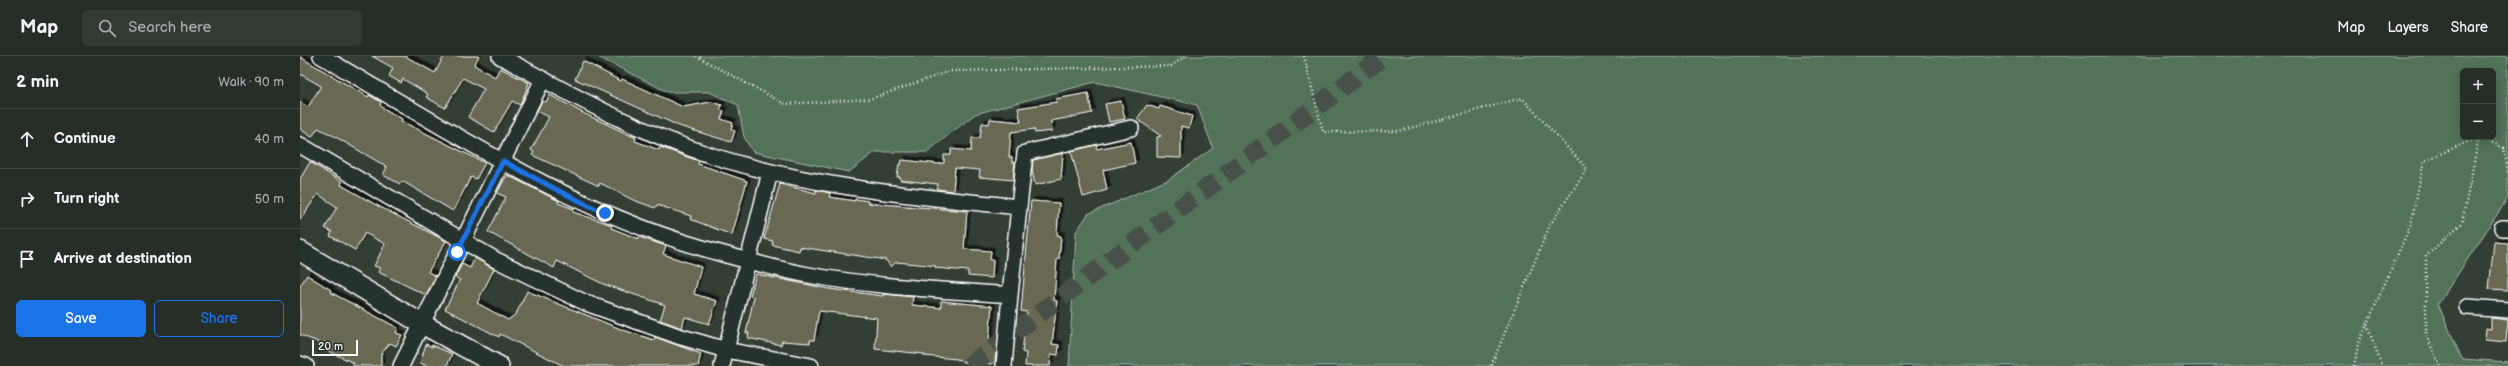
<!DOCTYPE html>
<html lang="en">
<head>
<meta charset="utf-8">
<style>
  body { margin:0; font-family:"Balsamiq Sans",sans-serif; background:#323a34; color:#f1f3f6 }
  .controls { position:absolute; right:12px; top:12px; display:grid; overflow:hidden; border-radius:6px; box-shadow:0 2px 10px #0003 }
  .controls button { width:36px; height:36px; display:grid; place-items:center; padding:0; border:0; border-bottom:1px solid #424a45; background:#262e28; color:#f1f3f6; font:20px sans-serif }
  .scale { position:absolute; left:12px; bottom:10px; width:46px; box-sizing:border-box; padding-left:4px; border:2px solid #fff; border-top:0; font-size:11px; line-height:14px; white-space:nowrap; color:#fff; -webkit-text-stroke:3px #26332d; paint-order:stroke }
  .stop { position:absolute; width:12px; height:12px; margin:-9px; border:3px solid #1a73e8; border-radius:50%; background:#fff }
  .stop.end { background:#1a73e8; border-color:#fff; box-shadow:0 1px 4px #0008 }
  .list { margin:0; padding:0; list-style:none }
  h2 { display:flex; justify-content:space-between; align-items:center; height:52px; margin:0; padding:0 16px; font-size:17px }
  h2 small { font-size:13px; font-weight:400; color:#a4a8a8 }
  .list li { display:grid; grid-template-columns:26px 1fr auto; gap:12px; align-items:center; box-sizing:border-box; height:60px; padding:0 16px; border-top:1px solid #424a45 }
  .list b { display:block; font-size:15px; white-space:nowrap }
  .list em { font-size:13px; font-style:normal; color:#a4a8a8 }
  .actions { display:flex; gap:8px; padding:12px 16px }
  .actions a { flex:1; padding:9px 0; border:1px solid #1a73e8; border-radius:6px; text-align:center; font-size:14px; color:#1a73e8 }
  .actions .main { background:#1a73e8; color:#fff }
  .icon { flex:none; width:22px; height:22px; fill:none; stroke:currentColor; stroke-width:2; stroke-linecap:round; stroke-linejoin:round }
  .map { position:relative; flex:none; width:2208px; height:310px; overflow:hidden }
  header { display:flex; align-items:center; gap:24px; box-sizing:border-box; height:56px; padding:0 20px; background:#262e28; border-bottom:1px solid #424a45 }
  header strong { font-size:19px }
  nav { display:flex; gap:22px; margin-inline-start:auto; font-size:14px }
  .search { width:280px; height:36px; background:#323a34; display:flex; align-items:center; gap:10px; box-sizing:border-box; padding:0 14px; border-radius:6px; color:#a4a8a8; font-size:15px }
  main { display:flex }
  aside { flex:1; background:#262e28 }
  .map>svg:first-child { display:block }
</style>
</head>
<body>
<header>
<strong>Map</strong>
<div class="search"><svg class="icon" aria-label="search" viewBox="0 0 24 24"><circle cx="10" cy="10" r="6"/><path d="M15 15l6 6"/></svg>Search here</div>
<nav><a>Map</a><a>Layers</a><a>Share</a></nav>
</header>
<main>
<aside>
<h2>2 min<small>Walk · 90 m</small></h2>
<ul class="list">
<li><svg class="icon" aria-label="ahead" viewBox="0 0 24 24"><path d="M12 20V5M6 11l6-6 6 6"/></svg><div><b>Continue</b></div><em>40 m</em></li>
<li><svg class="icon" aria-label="right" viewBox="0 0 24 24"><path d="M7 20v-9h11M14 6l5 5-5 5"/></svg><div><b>Turn right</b></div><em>50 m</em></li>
<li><svg class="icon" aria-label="arrive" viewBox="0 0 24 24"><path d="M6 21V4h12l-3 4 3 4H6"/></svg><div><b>Arrive at destination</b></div></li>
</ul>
<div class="actions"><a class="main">Save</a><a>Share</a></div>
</aside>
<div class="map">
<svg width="2208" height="310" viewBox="0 0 2208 310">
  <defs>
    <filter id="shadow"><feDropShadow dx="3.5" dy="-3.5" stdDeviation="0" flood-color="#0009"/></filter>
  </defs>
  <rect width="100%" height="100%" fill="#333e35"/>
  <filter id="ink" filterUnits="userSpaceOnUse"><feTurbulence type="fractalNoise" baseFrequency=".025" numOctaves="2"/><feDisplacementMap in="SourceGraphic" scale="8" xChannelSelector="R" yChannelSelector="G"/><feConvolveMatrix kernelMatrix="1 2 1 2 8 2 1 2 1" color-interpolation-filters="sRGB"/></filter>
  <g filter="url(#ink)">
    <path fill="#52725a" stroke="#a8b8ac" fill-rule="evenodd" d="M296 0H2208V142L2138 248 2162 303 2208 306V310H769L776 176 788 158 868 124 913 92 897 49 795 26 675 58 627 96H575L549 116 453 96 444 81 438 49 409 36H368ZM2163 15H2193V81H2163Z"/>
    <path fill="#696853" stroke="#fff" filter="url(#shadow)" d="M72 0H105L135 17 144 0H179L174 9 195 21 200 12 229 27 220 49 212 45 194 76 168 61 184 33 163 22 145 52 126 41 128 38 103 23 101 27 89 20 93 12Z
      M0 1 68 41 69 39 81 46 80 49 83 52 102 63 101 65 185 107 176 123 171 121 153 155 102 125 100 128 83 119 87 111 34 80 18 72 12 81 0 73V46L8 51 21 30 0 18Z
      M283 5 321 25 322 23 383 51 411 46 422 49 420 54 424 55 421 63 433 67 431 73 435 75 431 86 379 70 275 23Z
      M788 37 792 57 751 65 752 75 735 77 734 73 711 76 709 101H712V107L715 106 713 124 679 121 680 114 655 112 653 135 637 133 638 128 600 124V121H597L599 108H601L602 104 639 108 644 107V99H651V93L671 95 672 82H680L682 67 689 68 690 63 721 66 718 52 757 46 756 43Z
      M250 39 285 58 336 82 335 85 359 94 360 91 399 105 398 108 447 125 432 179 390 163 391 160 357 149 355 152 333 144 300 127 299 130 232 99 234 96 231 94 249 61 237 55 242 45 246 46Z
      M821 45 825 63 809 66 805 48Z
      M847 49 859 53 860 50 892 60 889 72 881 70V102L857 101V81L861 80 837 63Z
      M831 86 835 107 803 114 807 134 783 141 771 95 796 89 797 93Z
      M763 97 761 123 735 129 732 115 733 104Z
      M10 106 42 126 41 129 78 150 146 185 128 216 136 220 126 239 78 216 80 212 74 210 85 188 65 177 55 194 30 180 32 176 25 172 37 151 18 138 0 164V123Z
      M207 119 259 145 258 147 274 153 273 156 312 169 311 172 339 183V181L366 190 363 198 401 211 394 238 417 245 409 268 385 261 382 272 360 264 365 249 303 228 257 205 254 212 188 176 206 141 197 137Z
      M480 128 516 137V134L530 137 529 141 555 145V143L568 145V147L667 155 664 193 691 195 690 204H693L692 222 668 220V215L635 212 636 210 628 209 596 206 591 211 586 204 500 191 499 195 472 189 473 185 464 183Z
      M731 145 759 147 757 179 761 180 759 203H757L754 244 757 245 752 288 759 289 758 299 751 298 750 310H725L726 297 722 296 727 256 721 255Z
      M2194 186 2208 187V234L2189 233Z
      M175 202 194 213 177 247 208 264 216 258 227 235 323 274 354 284 355 281 401 298 398 310H264L200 278 199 281 145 253 160 224 155 221 162 208 170 212Z
      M456 218 529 233 583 240V238L613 241 612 249 641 252V245L692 250 689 284H697L695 306 692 308 664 306 657 303 624 300V298L575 293 577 262 519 255 514 284H510V287L482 285 481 289 448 282 449 277H446L454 241 450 240Z
      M7 219 31 234 30 236 98 272 96 277 102 279 96 290 90 287 81 298V310H52L54 307 17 290 18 286 0 279V230Z
      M2191 262 2208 264 2206 286 2185 284 2186 272 2191 273Z
      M126 288 132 291V289L152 298 147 310H127L120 307Z"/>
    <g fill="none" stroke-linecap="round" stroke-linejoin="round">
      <path stroke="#475149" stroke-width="19" stroke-dasharray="19 10" stroke-linecap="butt" d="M669 310 1084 0"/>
      <g stroke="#fff" stroke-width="18">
        <path id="minor" d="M21 0C143 70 263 151 399 191 436 202 475 213 514 220 578 231 645 234 710 239L704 310
          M200 0C268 37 339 77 413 100 513 132 616 140 719 151L710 239
          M0 89 196 204 286 247 378 280 426 294 511 310
          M719 151 725 97 831 72
          M2202 172H2208
          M2167 251 2208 254
          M0 308 6 310
          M101 310 243 23
          M422 310 470 116"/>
      </g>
      <g stroke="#fff" stroke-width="22">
        <path id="tertiary" d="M0 195 122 268 199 310"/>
      </g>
      <path stroke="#fff" stroke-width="2.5" stroke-dasharray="1 3" stroke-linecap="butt" d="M396 0 485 48 570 43 650 15 871 10 886 0
        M1004 0 1023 76 1099 75 1222 42 1287 113 1250 169 1191 310
        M2204 92 2208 93
        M2067 269 2082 310
        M2054 310 2058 289 2111 168 2124 105 2179 81 2204 92 2208 117
        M2140 310 2126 279V200L2162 167 2179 81"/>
      <use href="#minor" stroke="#26332d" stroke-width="15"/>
      <use href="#tertiary" stroke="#26332d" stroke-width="19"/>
    </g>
  </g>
  <g fill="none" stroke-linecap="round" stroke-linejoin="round" filter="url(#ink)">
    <path stroke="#1a73e8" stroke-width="5" d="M157 196 203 105 261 136 305 157"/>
  </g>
</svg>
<div class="controls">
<button>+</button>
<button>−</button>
</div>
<div class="scale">20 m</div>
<div class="stop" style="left:157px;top:196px"></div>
<div class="stop end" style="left:305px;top:157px"></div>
</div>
</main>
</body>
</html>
